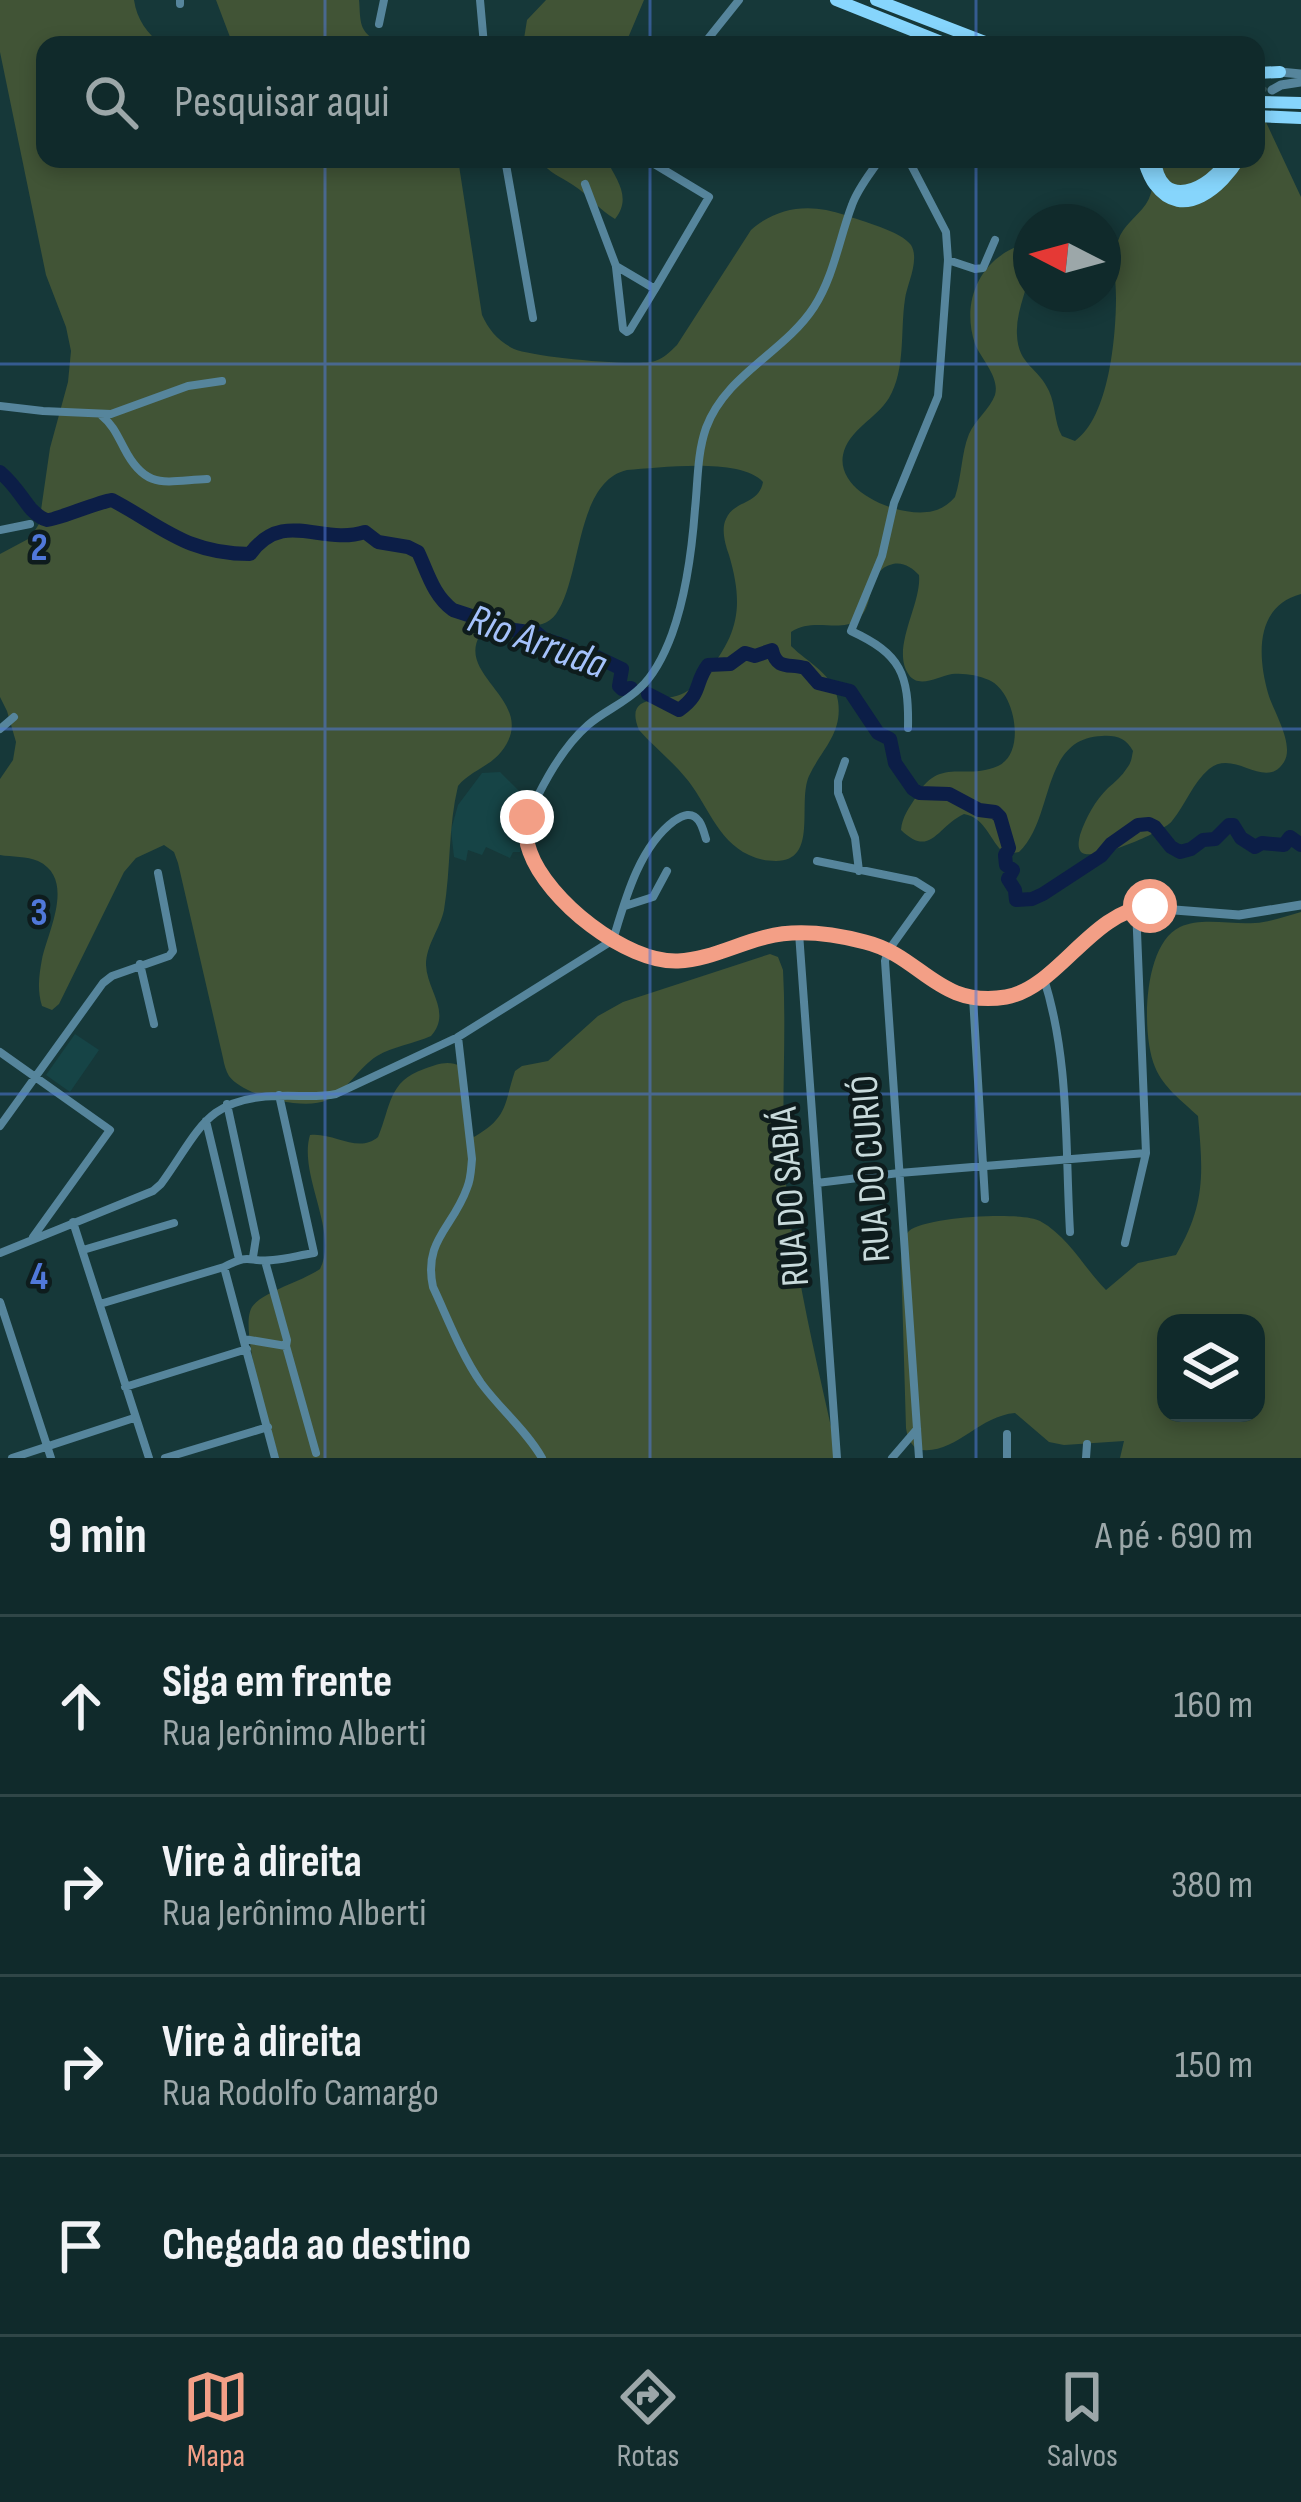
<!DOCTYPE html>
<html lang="pt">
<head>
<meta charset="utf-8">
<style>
  body { margin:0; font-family:"Sofia Sans Condensed",sans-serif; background:#1e3637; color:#f1f3f6 }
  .controls { position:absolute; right:36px; bottom:36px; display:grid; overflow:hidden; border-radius:24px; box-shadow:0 6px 18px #0003 }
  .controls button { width:108px; height:108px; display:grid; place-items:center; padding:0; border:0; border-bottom:3px solid #304647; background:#102a2b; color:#f1f3f6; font:60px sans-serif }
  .compass { position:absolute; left:1013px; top:204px; width:108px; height:108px; border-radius:50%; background:#102a2b; box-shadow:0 6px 18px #0003; rotate:276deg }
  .stop { position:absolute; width:36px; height:36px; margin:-27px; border:9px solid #f39f86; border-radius:50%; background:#fff }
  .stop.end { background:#f39f86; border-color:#fff; box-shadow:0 3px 12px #0008 }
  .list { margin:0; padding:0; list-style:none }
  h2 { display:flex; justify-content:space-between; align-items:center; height:156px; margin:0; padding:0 48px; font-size:51px }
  h2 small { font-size:39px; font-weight:400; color:#9ca7a9 }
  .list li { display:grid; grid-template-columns:78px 1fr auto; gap:36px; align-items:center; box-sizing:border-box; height:180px; padding:0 48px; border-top:3px solid #304647 }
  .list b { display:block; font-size:45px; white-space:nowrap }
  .list p { margin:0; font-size:39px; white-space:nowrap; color:#9ca7a9 }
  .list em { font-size:39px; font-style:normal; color:#9ca7a9 }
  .icon { flex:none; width:66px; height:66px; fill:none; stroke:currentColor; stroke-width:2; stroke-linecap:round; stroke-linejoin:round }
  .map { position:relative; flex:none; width:1301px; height:1458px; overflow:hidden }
  .search { position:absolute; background:#102a2b; box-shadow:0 6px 18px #0003; left:36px; right:36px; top:36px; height:132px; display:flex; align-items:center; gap:30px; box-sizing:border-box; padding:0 42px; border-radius:24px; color:#9ca7a9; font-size:45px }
  .sheet { height:876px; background:#102a2b }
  nav { display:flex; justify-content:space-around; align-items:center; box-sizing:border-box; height:168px; border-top:3px solid #304647; background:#102a2b; font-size:33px; color:#9ca7a9 }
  nav a { display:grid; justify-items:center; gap:6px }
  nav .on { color:#f39f86 }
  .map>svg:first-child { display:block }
</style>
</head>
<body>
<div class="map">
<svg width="1301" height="1458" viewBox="0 0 1301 1458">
  <rect width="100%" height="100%" fill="#163839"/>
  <path fill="#164446" d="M500 772 525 797 520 852H513L510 858 486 847 482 855 468 850 466 861 454 857 451 830 458 805 482 773Z
    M75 1034 99 1050 70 1092 46 1075Z"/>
  <path fill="#415436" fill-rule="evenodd" d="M0 0H134C137 20 147 33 162 45H45V159H458L482 315C489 330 498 341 514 349 533 357 635 367 655 361 664 358 670 352 677 345L751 230C778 206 811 203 845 215 861 221 901 231 911 245 920 260 907 284 905 299 900 332 906 369 889 398 876 419 848 430 843 455 836 493 902 519 933 511 942 509 949 504 955 497 962 476 961 454 969 434 975 420 990 409 995 395 1000 377 981 359 975 344 960 299 982 254 1029 243 1038 275 1015 304 1017 335 1018 365 1039 368 1049 391 1056 406 1054 422 1062 436L1075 441C1109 417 1116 337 1116 298 1116 280 1112 259 1118 241 1123 225 1137 217 1146 204 1155 191 1152 174 1160 159H1256V108L1265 120 1301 197V594C1256 606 1257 654 1268 693 1273 711 1295 744 1284 762 1265 792 1235 748 1209 769 1192 784 1186 804 1172 821 1164 832 1091 863 1081 852 1077 847 1079 840 1080 835 1086 817 1095 801 1108 788 1115 782 1122 776 1127 768 1132 761 1131 760 1133 751 1126 738 1116 735 1102 736 1040 738 1055 818 1019 852L1005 854C989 840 986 818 964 814 937 826 931 859 901 830 902 817 909 808 916 797 939 756 964 781 998 766 1027 753 1015 691 989 680 977 675 965 673 952 674 939 676 919 689 909 675 890 649 922 604 919 575 912 568 904 562 893 564 865 570 876 607 857 620 840 633 813 617 791 632V646C808 663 834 674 838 701 843 734 821 750 809 776 797 803 819 861 776 861 766 861 757 859 749 855 716 840 707 802 685 777 671 760 653 746 639 730 623 691 664 704 684 693 692 689 699 681 705 675 739 634 744 606 729 555 725 544 721 529 726 519 734 500 759 505 763 482 740 457 660 468 627 470 575 482 582 578 556 614 537 640 493 613 480 635 455 677 541 702 501 752 489 767 470 771 458 786 448 827 451 869 444 910 440 929 426 945 426 965 427 991 452 1012 431 1036 413 1044 394 1046 377 1056 358 1068 347 1091 327 1100 304 1111 244 1096 229 1076 226 1071 224 1064 223 1058L178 863 174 852 164 845 136 858 124 872 59 1004 52 1010 42 1006C37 990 39 975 42 959 48 931 76 879 38 861 27 856 12 857 0 855V779L13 760 16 742 7 711 0 697V554L30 538 39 524 50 448 68 382 71 351 66 327 46 275 0 52Z
    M216 0H359C360 8 359 23 364 30 373 46 406 43 421 45H233Z
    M546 0H644L625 45H523L527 20Z
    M540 159H606C617 180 632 198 615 219 599 210 589 195 573 185 560 176 549 174 540 159Z
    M1301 912V1458H1120L1124 1441 1064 1445 1049 1442 1015 1413C977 1416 953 1458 916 1449L908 1439 906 1428 901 1258C902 1248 902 1238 909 1231 924 1217 1022 1211 1040 1221 1069 1237 1084 1268 1106 1290L1138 1263 1176 1255C1206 1204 1203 1173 1198 1116 1182 1101 1163 1087 1155 1067 1141 1034 1143 944 1180 927 1202 917 1232 925 1255 923 1270 922 1286 916 1301 912ZM1166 1323H1256V1413H1166Z
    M770 954 778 957 783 970C787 1041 780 1113 786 1184 795 1276 818 1367 838 1458H279C271 1430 238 1329 252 1307 262 1292 303 1281 320 1269 339 1232 298 1175 310 1135 334 1132 358 1154 378 1137 391 1107 388 1081 424 1069 438 1064 447 1060 461 1066L469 1132 474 1137C509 1117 504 1103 515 1071L522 1066 548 1061 598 1016 623 1002Z"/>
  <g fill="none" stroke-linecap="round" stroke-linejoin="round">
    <path stroke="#0c1e47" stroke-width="14" d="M0 472C15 485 19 494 31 509 34 512 42 519 47 520 53 521 98 502 112 500 163 527 187 554 250 554 284 508 321 546 365 532L378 542 408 547 418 552C428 573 433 595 453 610L514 630 537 633 544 639 565 646 575 660 597 657 622 669 619 686 622 689 631 688
      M648 694 679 710C703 693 694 683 708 665L730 664 745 653 755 656 772 650C777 671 790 663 805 668L818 683 850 691 878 733 890 739 895 763 913 789 919 793 949 794 979 810 995 812 1000 817 1009 848 1005 855 1006 865 1013 870 1008 879 1015 890 1016 900 1032 899 1043 894 1101 856 1111 844 1138 825 1149 824 1155 827 1171 847 1180 852 1191 849 1203 840 1215 839 1229 825H1233L1241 838 1255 847 1262 843 1284 845 1290 837 1301 845"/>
    <path stroke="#315051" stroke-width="12" stroke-dasharray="12 6" stroke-linecap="butt" d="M1256 94 1263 85"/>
    <path stroke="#56859c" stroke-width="8" d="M480 0 484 45
      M180 4V0
      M379 24 384 0
      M703 45 739 0
      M505 159 533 318
      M880 159C870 174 858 188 852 205 839 239 834 276 814 307 784 353 726 374 706 428 697 454 698 481 695 509 692 550 686 595 672 634 665 653 655 674 640 688 625 703 604 711 588 725 572 739 560 756 549 775 521 824 513 852 558 896 592 928 643 970 693 959 725 952 756 936 789 933 816 931 864 939 887 951 940 976 960 1018 1027 989
      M585 184 616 266 655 289 709 197 646 159
      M948 260 975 269 983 268 995 240
      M616 267 623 329 627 332 630 330 655 289
      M0 406 43 411 111 414 188 386 222 381
      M102 416C113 425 117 435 124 448 146 491 165 481 207 479
      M0 530 30 524
      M908 728C909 674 901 654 851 631L882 556 894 503 938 396 948 260 946 232 908 159
      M0 729 14 717
      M845 761 838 781V793L855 838 859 871
      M817 861 915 881 931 891 888 951 885 961 919 1458
      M625 906 653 897 667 871
      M799 933 837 1458
      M613 940C625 900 639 847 674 821 683 815 692 811 699 821 703 827 704 833 706 839
      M140 964 154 1024
      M1043 976C1070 1058 1065 1147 1070 1232
      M973 997 985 1199
      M458 1037 472 1159C471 1169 471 1179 467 1188 453 1228 423 1240 433 1287 448 1319 461 1354 481 1383 500 1409 526 1430 542 1458
      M0 1052 110 1130 33 1237
      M227 1104 256 1238 253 1257
      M206 1121 239 1259
      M0 1126 103 983 112 976 169 956 173 951 158 873
      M817 1183 899 1173 1146 1153
      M73 1222 149 1458
      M1125 1243 1146 1153 1136 907
      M83 1250 174 1223
      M0 1253 153 1191 161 1184C199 1132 205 1097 278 1096 298 1095 316 1098 336 1094L458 1037 613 940
      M265 1261 287 1340 286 1346
      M224 1267 275 1458
      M0 1302 51 1458
      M100 1304 224 1267C252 1252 248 1263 273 1260 287 1259 300 1255 314 1253L279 1095
      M244 1339 286 1346 316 1453
      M125 1387 247 1349
      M12 1458 134 1418
      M165 1458 268 1427
      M892 1458 917 1429
      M1007 1458V1434
      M1086 1458 1087 1444"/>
    <path stroke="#56859c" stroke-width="9" d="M1280 72 1301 74
      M1272 90 1281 85 1301 82
      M1027 989 1099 929 1136 907 1239 915 1301 905"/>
    <path stroke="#86d5fc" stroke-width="12" d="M836 0 949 45
      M876 0 993 45
      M1256 73 1280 72
      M1256 102 1301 103
      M1256 116 1301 118
      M1143 159C1146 168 1149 178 1155 185 1183 223 1223 186 1239 159
      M1155 159C1160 212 1209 190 1228 159"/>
  </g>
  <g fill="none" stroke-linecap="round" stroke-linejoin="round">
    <path stroke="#f39f86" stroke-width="15" d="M527 817C526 830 525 840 530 852 547 900 626 963 678 961 708 960 737 944 766 937 797 929 834 934 865 942 922 956 937 1008 1006 997 1058 988 1091 911 1150 906"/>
  </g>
  <path fill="none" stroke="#5078d9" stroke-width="3" stroke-opacity="0.55" d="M325 0V45M650 0V45M976 0V45M325 159V1458M650 159V1458M976 159V1458M0 364H1301M0 729H1301M0 1094H1301"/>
  <g text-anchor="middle" stroke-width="9" stroke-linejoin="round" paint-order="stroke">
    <g font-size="39" fill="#c8dadb" stroke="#0e1c1d">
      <text transform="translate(869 1169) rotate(-94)" y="14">RUA DO CURIÓ</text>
      <text transform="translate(788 1197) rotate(-94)" y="14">RUA DO SABIÁ</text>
    </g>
    <g font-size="42" font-style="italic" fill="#a5c2fb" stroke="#0e1c1d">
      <text transform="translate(538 640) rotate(20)" y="15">Rio Arruda</text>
    </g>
  </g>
  <g font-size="39" text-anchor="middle" font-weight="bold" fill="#5078d9" stroke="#0e1c1d" stroke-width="9" stroke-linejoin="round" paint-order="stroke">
    <text x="39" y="560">2</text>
    <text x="39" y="925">3</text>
    <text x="39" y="1289">4</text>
  </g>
</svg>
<div class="controls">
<button><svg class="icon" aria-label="layers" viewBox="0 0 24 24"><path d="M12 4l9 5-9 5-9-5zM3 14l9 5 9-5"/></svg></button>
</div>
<svg class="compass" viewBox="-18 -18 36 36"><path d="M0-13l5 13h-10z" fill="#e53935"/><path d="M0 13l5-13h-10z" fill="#9ca7a9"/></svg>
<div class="stop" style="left:1150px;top:906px"></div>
<div class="stop end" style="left:527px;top:817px"></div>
<div class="search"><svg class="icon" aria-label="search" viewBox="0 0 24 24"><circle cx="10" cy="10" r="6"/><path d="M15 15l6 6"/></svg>Pesquisar aqui</div>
</div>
<section class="sheet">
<h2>9 min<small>A pé · 690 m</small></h2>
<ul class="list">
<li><svg class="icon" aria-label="ahead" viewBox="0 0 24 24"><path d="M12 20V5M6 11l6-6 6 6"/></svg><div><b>Siga em frente</b><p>Rua Jerônimo Alberti</p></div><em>160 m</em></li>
<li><svg class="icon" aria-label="right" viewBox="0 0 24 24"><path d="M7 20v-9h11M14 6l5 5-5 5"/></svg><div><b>Vire à direita</b><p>Rua Jerônimo Alberti</p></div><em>380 m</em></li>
<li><svg class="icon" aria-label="right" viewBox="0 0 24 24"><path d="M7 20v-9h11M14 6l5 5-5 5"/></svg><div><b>Vire à direita</b><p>Rua Rodolfo Camargo</p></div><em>150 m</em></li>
<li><svg class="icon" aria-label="arrive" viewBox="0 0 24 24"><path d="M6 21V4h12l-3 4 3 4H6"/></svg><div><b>Chegada ao destino</b></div></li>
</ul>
</section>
<nav>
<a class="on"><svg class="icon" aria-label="map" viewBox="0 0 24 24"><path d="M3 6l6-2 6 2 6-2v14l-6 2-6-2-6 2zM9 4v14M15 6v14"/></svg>Mapa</a>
<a><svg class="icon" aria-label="directions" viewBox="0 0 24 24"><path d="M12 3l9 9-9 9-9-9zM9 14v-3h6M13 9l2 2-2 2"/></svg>Rotas</a>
<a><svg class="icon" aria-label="saved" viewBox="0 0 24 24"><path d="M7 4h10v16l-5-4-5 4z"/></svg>Salvos</a>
</nav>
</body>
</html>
